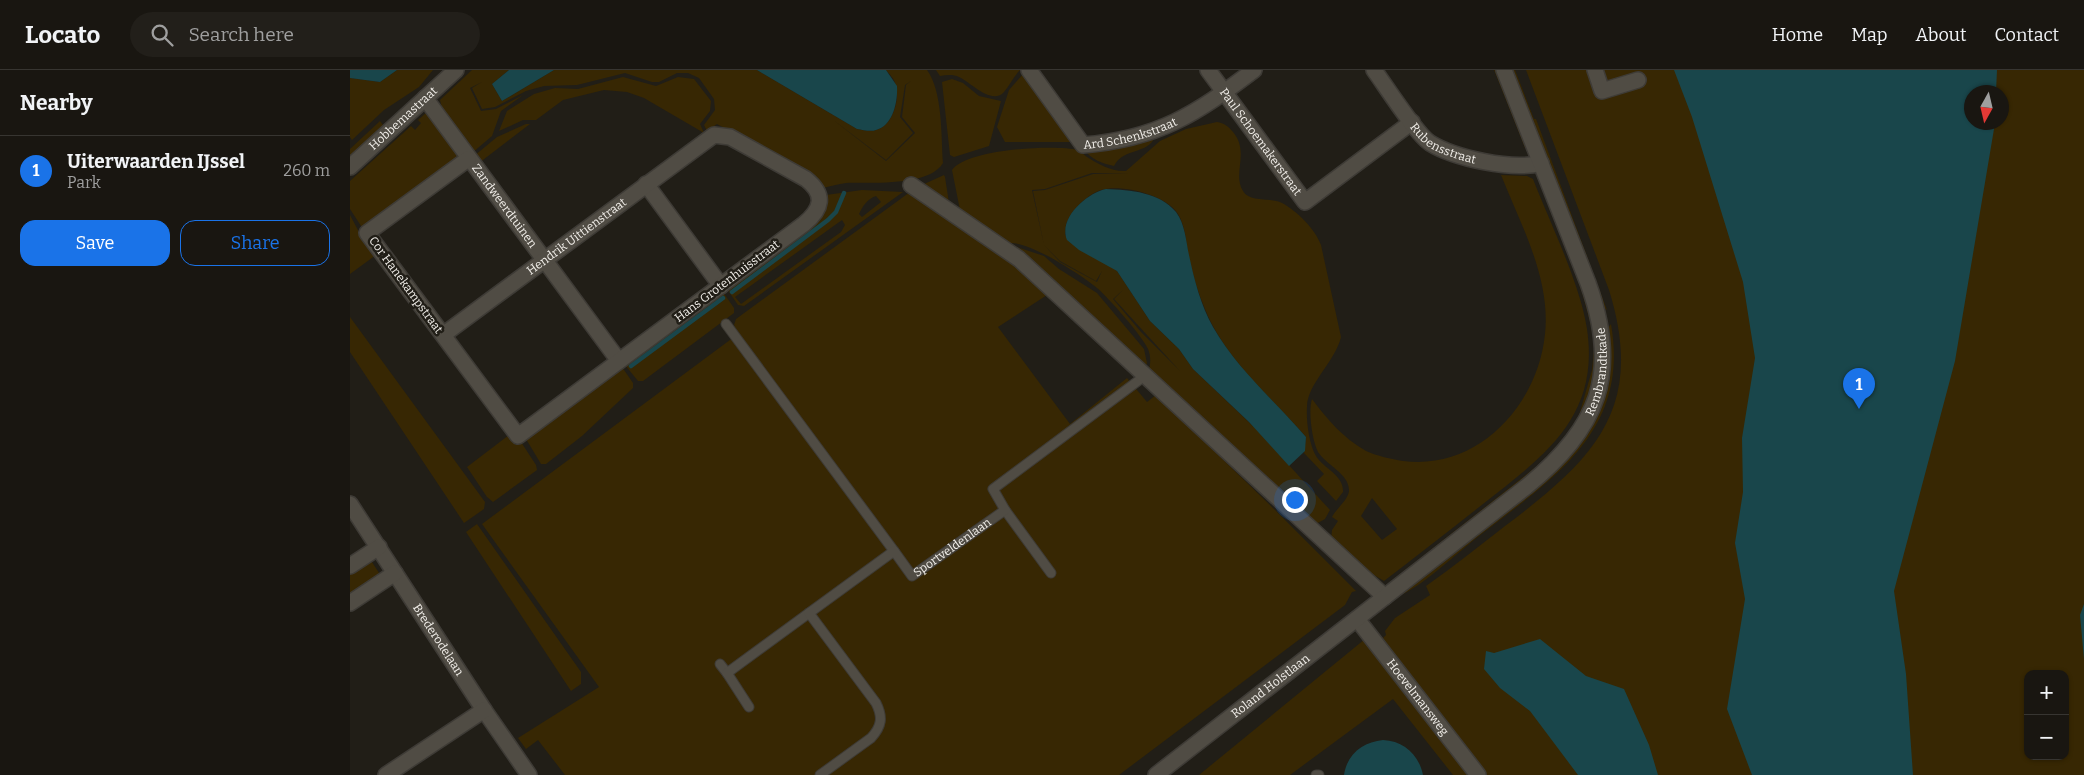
<!DOCTYPE html>
<html lang="en">
<head>
<meta charset="utf-8">
<style>
  body { margin:0; font-family:Bitter,serif; background:#221f1a; color:#f1f3f6 }
  .controls { position:absolute; right:15px; bottom:15px; display:grid; overflow:hidden; border-radius:10px; box-shadow:0 1px 4px #0004 }
  .controls button { width:45px; height:45px; display:grid; place-items:center; padding:0; border:0; border-bottom:1px solid #373531; background:#191611; color:#f1f3f6; font:25px sans-serif }
  .compass { position:absolute; left:1614px; top:15px; width:45px; height:45px; border-radius:50%; background:#191611; box-shadow:0 1px 4px #0004; rotate:188deg }
  .you { position:absolute; left:944px; top:429px; width:18px; height:18px; margin:-12px; border:4px solid #fff; border-radius:50%; background:#1a73e8; box-shadow:0 0 0 8px #1a73e833 }
  .badge { display:grid; place-items:center; width:32px; height:32px; border-radius:50%; background:#1a73e8; color:#fff; font-size:16px; font-weight:700 }
  .pin { position:absolute; translate:-50% -41px; filter:drop-shadow(0 1px 2px #0008) }
  .pin::after { content:''; position:absolute; top:26px; width:18px; height:15px; background:inherit; clip-path:polygon(0 0,100% 0,50% 100%) }
  .list { margin:0; padding:0; list-style:none }
  h2 { display:flex; justify-content:space-between; align-items:center; height:65px; margin:0; padding:0 20px; font-size:21px }
  h2 small { font-size:16px; font-weight:400; color:#9f9f9f }
  .list li { display:grid; grid-template-columns:32px 1fr auto; gap:15px; align-items:center; box-sizing:border-box; height:70px; padding:0 20px; border-top:1px solid #373531 }
  .list b { display:block; font-size:19px; white-space:nowrap }
  .list p { margin:0; font-size:16px; white-space:nowrap; color:#9f9f9f }
  .list em { font-size:16px; font-style:normal; color:#9f9f9f }
  .actions { display:flex; gap:10px; padding:15px 20px }
  .actions a { flex:1; padding:11px 0; border:1px solid #1a73e8; border-radius:15px; text-align:center; font-size:18px; color:#1a73e8 }
  .actions .main { background:#1a73e8; color:#fff }
  .icon { flex:none; width:28px; height:28px; fill:none; stroke:currentColor; stroke-width:2; stroke-linecap:round; stroke-linejoin:round }
  .map { position:relative; flex:none; width:1734px; height:705px; overflow:hidden }
  header { display:flex; align-items:center; gap:30px; box-sizing:border-box; height:70px; padding:0 25px; background:#191611; border-bottom:1px solid #373531 }
  header strong { font-size:24px }
  nav { display:flex; gap:28px; margin-inline-start:auto; font-size:18px }
  .search { width:350px; height:45px; background:#221f1a; display:flex; align-items:center; gap:12px; box-sizing:border-box; padding:0 18px; border-radius:28px; color:#9f9f9f; font-size:19px }
  main { display:flex }
  aside { flex:1; background:#191611 }
  .map>svg:first-child { display:block }
</style>
</head>
<body>
<header>
<strong>Locato</strong>
<div class="search"><svg class="icon" aria-label="search" viewBox="0 0 24 24"><circle cx="10" cy="10" r="6"/><path d="M15 15l6 6"/></svg>Search here</div>
<nav><a>Home</a><a>Map</a><a>About</a><a>Contact</a></nav>
</header>
<main>
<aside>
<h2>Nearby<small></small></h2>
<ul class="list">
<li><span class="badge">1</span><div><b>Uiterwaarden IJssel</b><p>Park</p></div><em>260 m</em></li>
</ul>
<div class="actions"><a class="main">Save</a><a>Share</a></div>
</aside>
<div class="map">
<svg width="1734" height="705" viewBox="0 0 1734 705">
  <rect width="100%" height="100%" fill="#211e17"/>
  <path fill="#372703" fill-rule="evenodd" d="M47 0H83L69 17 34 40 2 70 0 67V8L30 12Z
    M122 0H159L142 14 152 31 204 0H407L507 59C513 60 520 62 526 60 543 56 551 27 545 13 544 8 539 4 536 0H577C593 22 591 66 593 93 579 117 520 112 496 113 488 114 481 116 473 118L466 108 457 103 367 54 357 61 354 55 365 40 364 29 349 8 338 3H327L309 12H302L275 3 227 15 194 16 176 21 145 37 132 39 122 18 132 12 120 18 131 41 146 39 173 25 151 41 142 66 122 83 93 42 90 30ZM561 11 556 15 552 47 565 63 536 91 482 49 536 90 563 63 550 47 555 15Z
    M586 0H670C663 7 660 15 654 22 642 36 619 11 609 7 603 4 596 5 590 6Z
    M1144 0H1147L1176 75 1175 78Z
    M1161 0H1165L1184 49H1186L1257 240 1253 237Z
    M1176 0H1734V705H1132L1035 574 1039 576 1033 568 1036 565 1035 561 1045 548 1080 525 1076 516C1103 497 1129 476 1155 456 1244 389 1296 339 1259 220ZM1622 22H1652V52H1622ZM1678 604H1715V686H1678Z
    M673 4 722 72H655L647 57 659 20Z
    M273 7 306 16 328 7 344 9 361 31 360 41 350 54 354 63 294 28 277 22 254 20 213 30 186 50H173L149 61 157 41 184 24 205 18 228 19Z
    M602 9 613 13 629 26 651 31 639 76 604 87 600 85 592 12Z
    M77 42 108 84 105 91 13 159 0 139V111L61 56 65 60 71 53 68 50Z
    M30 51 33 55 0 87V79Z
    M867 52C874 53 878 56 883 62 900 82 882 104 893 121 900 133 920 127 932 133 947 141 965 159 971 175L991 267C985 292 958 313 957 336 956 351 959 374 966 386 974 399 994 405 993 422L986 431 967 411 974 404 954 383 956 367C921 327 875 289 855 239 848 223 843 205 839 188 836 174 836 157 828 144 816 125 772 114 751 120 740 123 722 139 718 150 715 154 716 160 715 165L767 201 800 251 829 279 843 299 905 358 980 440 975 449 964 455 798 302C801 294 801 287 798 279 793 267 758 227 747 218 733 206 672 166 656 174L610 140 602 100C616 79 705 74 728 80 731 81 734 85 737 87 748 94 762 102 776 101L810 71 836 59ZM742 103 778 104H743L695 120 683 121 694 175 710 191 746 211 752 201 747 212 710 192 694 175 682 120 695 119ZM773 220 764 229 830 301 791 262 763 229Z
    M176 54H180L129 93 124 86 147 67Z
    M805 67C797 85 774 77 764 96 754 94 740 89 735 80Z
    M594 105 595 107 599 133 572 115Z
    M1151 105 1177 106 1183 109C1200 153 1230 213 1237 259 1250 347 1194 386 1133 434 1100 460 1067 486 1034 511L1012 498 981 470 982 460 988 451 982 447C986 439 998 430 999 421 1000 404 976 395 968 382 962 370 958 341 962 329 977 349 993 368 1016 381 1027 386 1041 389 1053 391 1128 401 1188 335 1195 264 1201 209 1171 155 1151 105ZM1022 428 1047 459 1032 470 1011 446Z
    M1191 114C1205 136 1212 166 1222 191 1245 250 1259 308 1220 365 1200 392 1170 413 1144 433 1108 461 1072 490 1036 518L1035 516 1196 389 1223 358 1230 342 1242 300 1244 279 1242 259 1232 222Z
    M512 120 553 122 394 236 388 235 377 219 464 154 474 142 476 125ZM526 126 531 132 512 147 509 144C513 136 517 129 526 126ZM492 150 495 155 491 162 391 234 385 227Z
    M560 122 648 180 697 225 648 257 720 354 777 308 797 332 806 325 925 440 1006 521 1002 522 995 535 769 705H215L188 670 176 679 168 668 249 617 132 454 388 264 384 255 386 249Z
    M0 145 9 162 26 185 0 204Z
    M664 176 694 186 709 199 747 223 794 279 797 293 795 298 660 177Z
    M373 222 384 238V243L293 311H288L275 295Z
    M0 247 135 432 134 439 114 453 0 282Z
    M1261 254C1280 362 1202 409 1129 466 1107 483 1076 513 1053 524L1052 522C1087 496 1121 469 1155 442 1224 388 1268 354 1258 258Z
    M272 297 283 313V318L232 366 196 394H191L176 369Z
    M159 365 166 375 171 372 186 395 187 400 143 432 137 427 117 397Z
    M127 454 231 602V614L221 621 116 462Z
    M20 489 31 506 0 526V502Z
    M1015 569 1123 705H1103L1043 629 940 705H849Z"/>
  <path fill="#19464b" d="M0 0H47L30 12 0 8Z
    M159 0H204L152 31 142 14Z
    M407 0H536L547 16C548 31 543 56 526 60 521 62 513 60 507 59Z
    M1324 0H1647L1646 22H1622V52L1644 53V59L1605 291 1544 521 1556 604 1563 705H1402L1377 639 1395 529 1385 473 1393 422 1392 368 1405 288 1393 212 1342 47Z
    M756 119C781 120 809 122 826 142 835 154 836 171 839 185 844 209 851 236 863 257 887 299 925 331 956 367L955 381 939 396 899 352 843 299 829 279 800 251 767 201 729 180 717 170C708 148 737 123 756 119Z
    M1734 534V589L1730 545Z
    M1190 569 1236 606 1274 619 1299 675 1308 705H1228L1180 641 1150 618 1134 599 1136 581 1144 583Z
    M1033 670C1054 671 1069 685 1073 705H994C997 684 1013 672 1033 670Z"/>
  <g fill="none" stroke-linecap="round" stroke-linejoin="round">
    <path stroke="#19464b" stroke-width="4.5" d="M382 222 478 150 486 142 494 123
      M281 296 373 228"/>
    <g stroke="#3e3b36" stroke-width="11">
      <g id="lane">
        <path d="M376 254 544 481"/>
        <path d="M655 440 701 503"/>
        <path d="M370 594 377 603"/>
        <path d="M399 637 377 603 459 543"/>
        <path id="s1" d="M470 705 521 668C532 656 533 647 526 633L459 543 544 481 562 506 655 440 643 419 796 305"/>
        <path d="M966 705H969"/>
      </g>
    </g>
    <g stroke="#3e3b36" stroke-width="18">
      <g id="street">
        <path id="s2" d="M679 0 733 75C808 69 846 44 904 0"/>
        <path id="s3" d="M858 0 955 132 1062 52"/>
        <path id="s4" d="M1024 0C1035 15 1067 65 1080 73 1104 88 1163 101 1191 93"/>
        <path d="M1245 0 1252 21 1288 10"/>
        <path id="s5" d="M75 28 269 291"/>
        <path id="s6" d="M0 97 106 0"/>
        <path d="M296 114 371 216"/>
        <path d="M561 115 669 189 1035 527"/>
        <path id="s7" d="M93 265 364 65 380 67 456 109C476 125 472 139 454 154L168 366 17 163 118 89"/>
        <path id="s8" d="M0 434 134 640 179 705"/>
        <path d="M0 496 29 477"/>
        <path d="M0 533 45 503"/>
        <path id="s9" d="M1007 549 1128 705"/>
        <path d="M36 705 134 640"/>
      </g>
    </g>
    <g stroke="#3e3b36" stroke-width="18">
      <g id="secondary">
        <path id="s10" d="M806 705 1176 417C1248 358 1271 304 1238 213L1154 0"/>
      </g>
    </g>
    <use href="#lane" stroke="#504c44" stroke-width="9"/>
    <use href="#street" stroke="#504c44" stroke-width="15"/>
    <use href="#secondary" stroke="#504c44" stroke-width="15"/>
  </g>
  <g text-anchor="middle" stroke-width="5" stroke-linejoin="round" paint-order="stroke">
    <g font-size="12" fill="#f3f0eb" stroke="#211e17">
      <text dy="4" stroke="none"><textPath href="#s6" startOffset="72">Hobbemastraat</textPath></text>
      <text dy="4" stroke="none"><textPath href="#s2" startOffset="141">Ard Schenkstraat</textPath></text>
      <text dy="4" stroke="none"><textPath href="#s4" startOffset="104">Rubensstraat</textPath></text>
      <text dy="4" stroke="none"><textPath href="#s3" startOffset="89">Paul Schoemakerstraat</textPath></text>
      <text dy="4" stroke="none"><textPath href="#s5" startOffset="134">Zandweerdtuinen</textPath></text>
      <text dy="4" stroke="none"><textPath href="#s7" startOffset="166">Hendrik Uittienstraat</textPath></text>
      <text transform="translate(377 211) rotate(-37)" y="4">Hans Grotenhuisstraat</text>
      <text transform="translate(56 215) rotate(54)" y="4">Cor Hanekampstraat</text>
      <text dy="4" stroke="none"><textPath href="#s10" startOffset="610">Rembrandtkade</textPath></text>
      <text dy="4" stroke="none"><textPath href="#s1" startOffset="399">Sportveldenlaan</textPath></text>
      <text dy="4" stroke="none"><textPath href="#s8" startOffset="162">Brederodelaan</textPath></text>
      <text dy="4" stroke="none"><textPath href="#s10" startOffset="145">Roland Holstlaan</textPath></text>
      <text dy="4" stroke="none"><textPath href="#s9" startOffset="99">Hoevelmansweg</textPath></text>
    </g>
  </g>
</svg>
<div class="controls">
<button>+</button>
<button>−</button>
</div>
<svg class="compass" viewBox="-18 -18 36 36"><path d="M0-13l5 13h-10z" fill="#e53935"/><path d="M0 13l5-13h-10z" fill="#9f9f9f"/></svg>
<div class="you"></div>
<div class="pin badge" style="left:1509px;top:339px">1</div>
</div>
</main>
</body>
</html>
